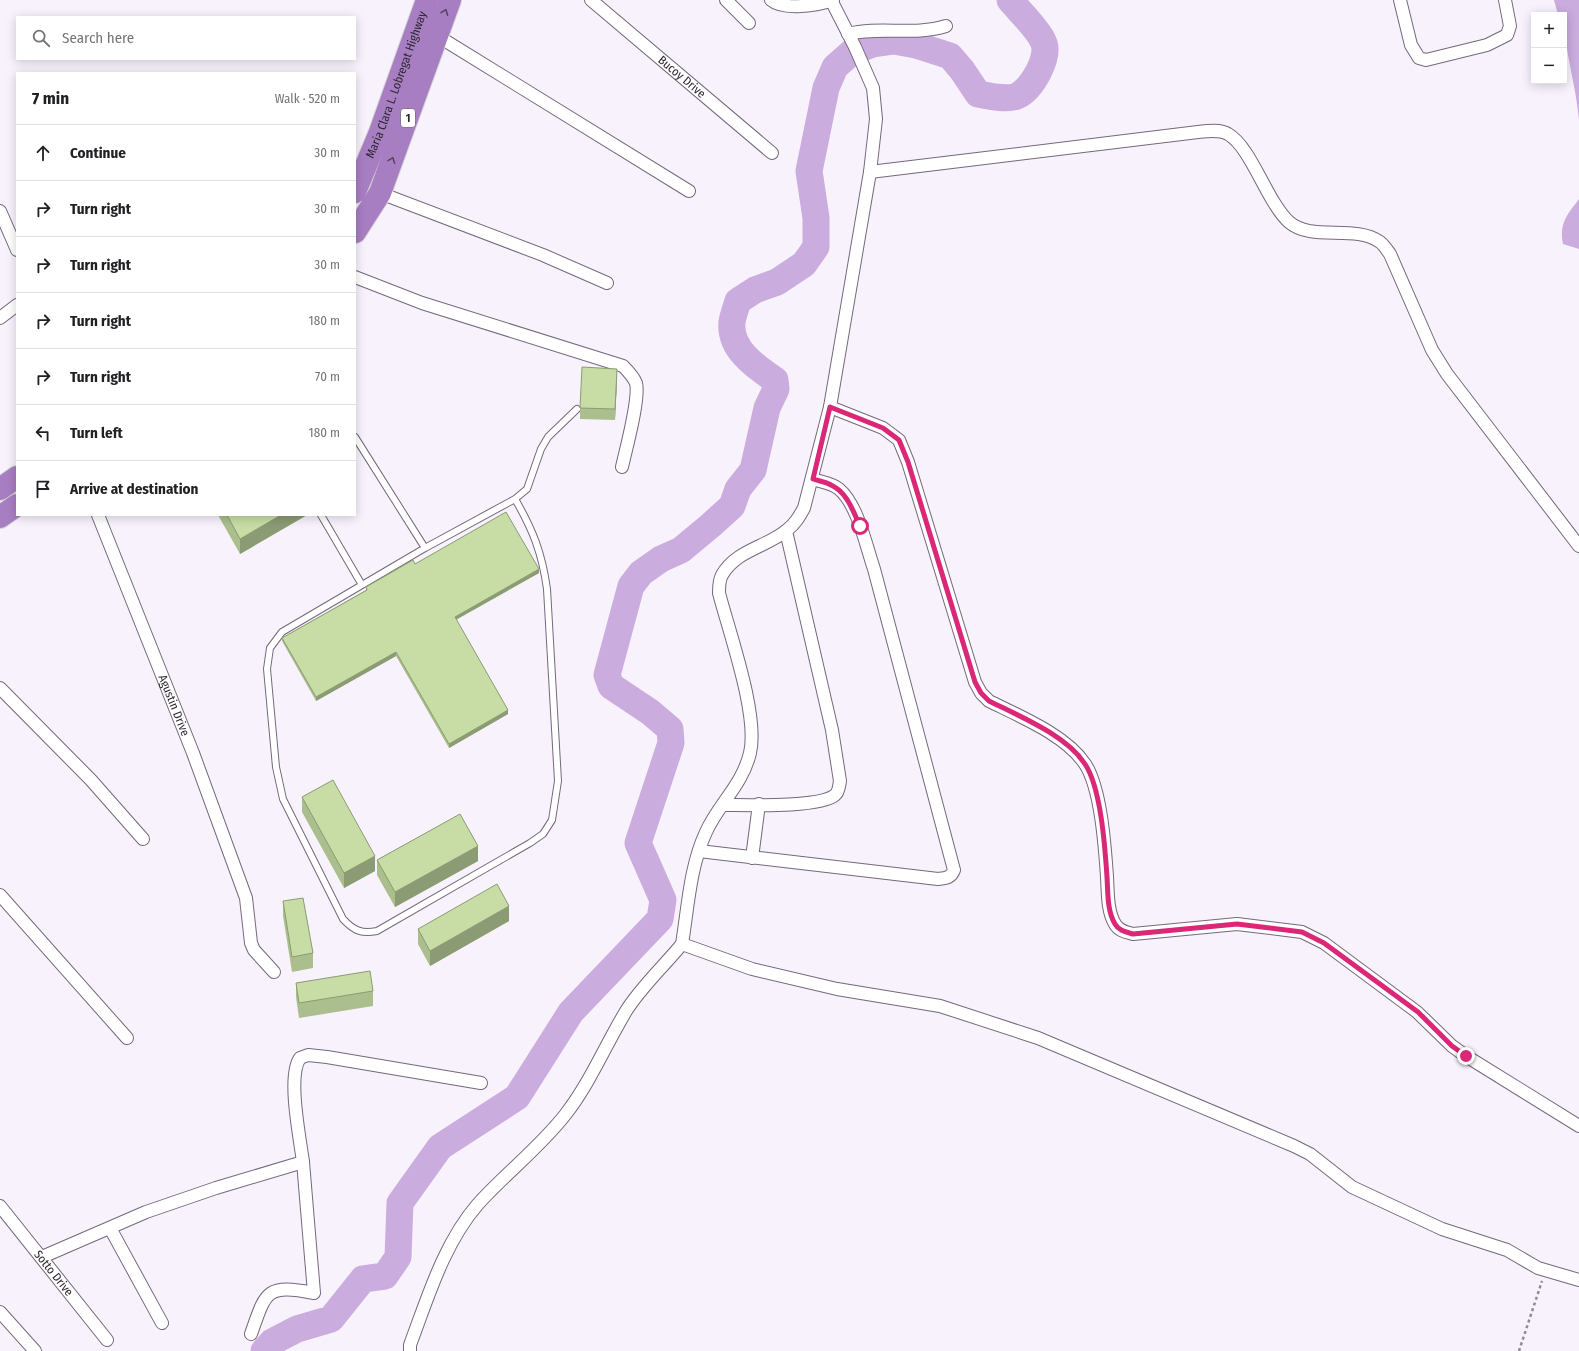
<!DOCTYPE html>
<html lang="en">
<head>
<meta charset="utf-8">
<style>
  body { margin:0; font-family:"Fira Sans Condensed",sans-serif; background:#f2f2f2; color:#202124 }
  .controls { position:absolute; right:12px; top:12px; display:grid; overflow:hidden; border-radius:0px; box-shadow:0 2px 10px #0003 }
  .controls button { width:36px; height:36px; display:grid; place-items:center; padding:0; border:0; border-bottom:1px solid #e0e0e0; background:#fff; color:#202124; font:20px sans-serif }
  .stop { position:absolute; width:12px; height:12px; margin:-9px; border:3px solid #db2777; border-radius:50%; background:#fff }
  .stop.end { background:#db2777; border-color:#fff; box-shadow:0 1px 4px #0008 }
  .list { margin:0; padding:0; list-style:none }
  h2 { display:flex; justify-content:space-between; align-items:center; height:52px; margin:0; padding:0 16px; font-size:17px }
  h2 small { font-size:13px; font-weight:400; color:#757577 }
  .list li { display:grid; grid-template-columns:26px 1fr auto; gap:12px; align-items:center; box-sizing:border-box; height:56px; padding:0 16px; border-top:1px solid #e0e0e0 }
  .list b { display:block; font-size:15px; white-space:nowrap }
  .list em { font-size:13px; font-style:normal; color:#757577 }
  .icon { flex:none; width:22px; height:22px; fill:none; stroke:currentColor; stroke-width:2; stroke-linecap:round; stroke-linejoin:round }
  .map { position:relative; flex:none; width:1579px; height:1351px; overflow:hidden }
  .search { position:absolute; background:#fff; box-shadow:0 2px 10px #0003; left:16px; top:16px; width:340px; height:44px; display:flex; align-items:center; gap:10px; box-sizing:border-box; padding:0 14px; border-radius:0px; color:#757577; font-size:15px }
  .panel { position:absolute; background:#fff; box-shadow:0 2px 10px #0003; left:16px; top:72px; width:340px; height:444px; border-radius:0px }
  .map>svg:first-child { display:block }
</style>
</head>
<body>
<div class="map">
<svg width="1579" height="1351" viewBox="0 0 1579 1351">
  <rect width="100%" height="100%" fill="#f8f2fc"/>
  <path fill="#cbacdf" d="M1554 0H1579V120C1576 84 1564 51 1564 15H1558Z
    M1579 199V249L1563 244C1559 223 1567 215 1579 199Z"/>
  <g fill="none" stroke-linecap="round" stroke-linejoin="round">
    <path stroke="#cbacdf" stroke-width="27" d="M264 1351 272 1342 297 1329 331 1319 363 1279 385 1276 398 1257 400 1203 440 1147 517 1097 571 1012 660 919 663 900 638 843 671 743 670 729 650 712 611 686 607 675 631 586 641 573 661 559 681 550 711 525 732 506 738 489 753 470 767 408 776 389 775 380C756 367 729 349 732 322 733 315 736 308 738 301L755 290 777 282 804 264 816 247V218L809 171 826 88 835 67 852 52 873 44 894 41 916 45 950 56 962 70 978 94C988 96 1008 100 1017 96 1032 89 1051 56 1043 41 1038 29 1019 11 1010 0"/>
    <g stroke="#75687d" stroke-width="8">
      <path id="lane" d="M355 437 425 548
        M515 499C533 530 542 553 547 589L558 781 552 820 543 834 530 843 377 931C362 934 354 931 343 919L283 799 276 767 267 669 270 648 282 632 425 548Z
        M515 499 527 489 541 449 548 437 577 409
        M321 515 362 585"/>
    </g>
    <g stroke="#75687d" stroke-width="14">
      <g id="street">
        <path id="s1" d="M591 0 772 153"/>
        <path d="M726 0 749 23"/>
        <path d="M771 0C784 11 818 5 833 0"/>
        <path d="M831 0 855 47 873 88 876 119 870 172 830 407 804 508C799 517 795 524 787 530 767 547 736 550 722 575 719 580 719 588 719 593 729 632 759 715 750 753 742 786 719 803 706 832 690 866 688 907 682 944L752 969 837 989 940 1006 1038 1038 1294 1146 1310 1154 1352 1187 1442 1229 1507 1250 1538 1268 1579 1280"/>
        <path d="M1400 0 1411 45 1419 58 1426 60 1487 45 1507 35 1510 26 1505 0"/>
        <path d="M848 34C880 26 914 36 946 26"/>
        <path d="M436 35 689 191"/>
        <path d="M870 172 1198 132C1207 131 1220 129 1228 134 1251 147 1267 202 1289 222 1312 242 1354 224 1380 242 1384 245 1387 250 1390 254L1432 350 1447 374 1579 546"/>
        <path d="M380 193 543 255 607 283"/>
        <path d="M0 211 17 250"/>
        <path d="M355 277 422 303 623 366C628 371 633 376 636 383 640 398 626 449 622 467"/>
        <path d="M0 318 17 305"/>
        <path d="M830 407 883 428 899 440 908 462 975 682 981 693 989 701C1019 716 1066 735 1085 764 1101 788 1105 847 1107 877 1108 892 1107 911 1115 924 1119 931 1126 932 1133 934L1237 924 1302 932 1324 943 1417 1012 1452 1046 1466 1056 1579 1126"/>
        <path id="s2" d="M98 515 193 753 246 898 251 943 254 950 274 972"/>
        <path d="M0 688 91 780 143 839"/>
        <path d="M723 805C745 805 820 808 835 795 839 792 839 786 840 781L832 730 786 531"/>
        <path d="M699 851 938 879C946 878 951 878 954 870L874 569C866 546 858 505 839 489 832 483 821 482 813 479"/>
        <path d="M752 858 759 804"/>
        <path d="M0 895 127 1038"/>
        <path id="s3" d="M0 1206 107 1340"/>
        <path d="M110 1228 162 1323"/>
        <path d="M42 1257 146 1212 216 1188 303 1162C300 1138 287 1076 300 1058L308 1055 327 1057 481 1083"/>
        <path d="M0 1312 35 1351"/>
        <path d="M251 1334C266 1291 266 1284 314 1293L303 1162"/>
        <path d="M410 1351V1345C428 1297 444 1243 478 1204 506 1173 539 1148 565 1115 590 1083 605 1046 626 1011 641 987 664 966 682 944"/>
      </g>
    </g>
    <g stroke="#d5d4d5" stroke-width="24">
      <g id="highway">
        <path id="s4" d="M355 192 380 132 427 0"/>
        <path d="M355 232 380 193 450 0"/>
        <path d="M0 489 17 477"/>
        <path d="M0 517 17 505"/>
      </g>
    </g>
    <path stroke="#908a93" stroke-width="2.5" stroke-dasharray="3 3" stroke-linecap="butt" d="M1519 1351 1542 1281"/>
    <use href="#lane" stroke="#fff" stroke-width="6"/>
    <use href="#street" stroke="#fff" stroke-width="12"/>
    <use href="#highway" stroke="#a87ec2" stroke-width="22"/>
  </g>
  <path fill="#abbe8e" d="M617 380 615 420 580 419V408Z
    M218 515H307L240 554Z
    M415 564 539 573 456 620 508 714 449 748 396 656 316 701 282 641V638L366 590V587Z
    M302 797 375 871 344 888 302 812Z
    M377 860 478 861 395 907 377 875Z
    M283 901 313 953V968L292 972 283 916Z
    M509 921 430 966 418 944V929Z
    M296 983 373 991V1006L299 1018 296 997Z"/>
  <path fill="#8b9b74" d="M617 369V380L615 420V409Z
    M281 515H307L240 554V539Z
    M539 569V573L455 620V617Z
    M396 652V656L316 701V697Z
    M508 710V714L449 748V744Z
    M478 846V861L395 907V892Z
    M375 856V871L344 888V873Z
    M509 906V921L430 966V951Z"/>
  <path fill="#c7dda5" stroke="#8b9b74" d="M582 367 617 369 615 409 580 408Z
    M506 512 539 569 455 617 508 710 449 744 396 652 316 697 282 638 367 590 366 587 413 560 415 564Z
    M227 515H281L240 539Z
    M333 780 375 856 344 873 302 797Z
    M460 814 478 846 395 892 377 860Z
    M497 884 509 906 430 951 418 929Z
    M303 898 313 953 292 957 283 901Z
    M370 971 373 991 299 1003 296 983Z"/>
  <defs><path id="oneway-chevron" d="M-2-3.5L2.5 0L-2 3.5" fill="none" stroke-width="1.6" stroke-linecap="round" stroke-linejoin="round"/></defs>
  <g stroke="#574562">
    <use href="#oneway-chevron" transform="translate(445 12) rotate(-69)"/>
    <use href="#oneway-chevron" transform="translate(392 160) rotate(-69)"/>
  </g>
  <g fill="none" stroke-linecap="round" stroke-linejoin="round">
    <path stroke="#db2777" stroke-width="5" d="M860 526C853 511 847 492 831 485 826 482 819 481 813 479L830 407 883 428 899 440 908 462 975 682 981 693 989 701C1019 716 1066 735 1085 764 1101 788 1105 847 1107 877 1108 892 1107 911 1115 924 1119 931 1126 932 1133 934L1237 924 1302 932 1324 943 1418 1012 1452 1046 1466 1056"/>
  </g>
  <g text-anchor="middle" stroke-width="3" stroke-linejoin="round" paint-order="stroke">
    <rect fill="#fff" stroke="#6b686d" stroke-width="1" x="401" y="109" width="14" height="18" rx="3"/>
    <g font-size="11" font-weight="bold" fill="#2c272f">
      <text x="408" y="122">1</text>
    </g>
    <g font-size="12" fill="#2c272f" stroke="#fff">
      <text dy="4" stroke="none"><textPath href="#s1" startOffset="119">Bucoy Drive</textPath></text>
      <text dy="4" stroke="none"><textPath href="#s4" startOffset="115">Maria Clara L. Lobregat Highway</textPath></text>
      <text dy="4" stroke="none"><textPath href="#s2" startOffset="205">Agustin Drive</textPath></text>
      <text dy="4" stroke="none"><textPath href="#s3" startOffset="86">Sotto Drive</textPath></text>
    </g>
  </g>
</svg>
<div class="controls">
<button>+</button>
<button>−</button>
</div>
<div class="stop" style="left:860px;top:526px"></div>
<div class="stop end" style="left:1466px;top:1056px"></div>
<div class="search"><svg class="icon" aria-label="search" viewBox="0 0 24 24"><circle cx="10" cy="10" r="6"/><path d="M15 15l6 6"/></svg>Search here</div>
<section class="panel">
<h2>7 min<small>Walk · 520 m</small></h2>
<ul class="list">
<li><svg class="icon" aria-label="ahead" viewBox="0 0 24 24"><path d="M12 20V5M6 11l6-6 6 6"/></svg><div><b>Continue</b></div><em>30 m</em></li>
<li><svg class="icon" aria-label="right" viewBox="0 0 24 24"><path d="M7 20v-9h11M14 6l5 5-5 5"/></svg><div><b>Turn right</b></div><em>30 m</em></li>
<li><svg class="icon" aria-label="right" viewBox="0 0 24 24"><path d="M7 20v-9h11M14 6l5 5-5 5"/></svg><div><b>Turn right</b></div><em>30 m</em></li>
<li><svg class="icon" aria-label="right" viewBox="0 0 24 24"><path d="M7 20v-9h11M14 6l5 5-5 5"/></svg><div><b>Turn right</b></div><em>180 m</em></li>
<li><svg class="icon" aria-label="right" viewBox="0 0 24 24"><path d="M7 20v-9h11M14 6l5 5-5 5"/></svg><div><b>Turn right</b></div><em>70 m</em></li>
<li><svg class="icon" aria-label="left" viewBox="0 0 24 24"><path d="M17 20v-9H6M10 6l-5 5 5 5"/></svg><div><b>Turn left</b></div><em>180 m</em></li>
<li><svg class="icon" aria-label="arrive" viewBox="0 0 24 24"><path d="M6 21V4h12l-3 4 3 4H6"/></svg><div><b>Arrive at destination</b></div></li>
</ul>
</section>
</div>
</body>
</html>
